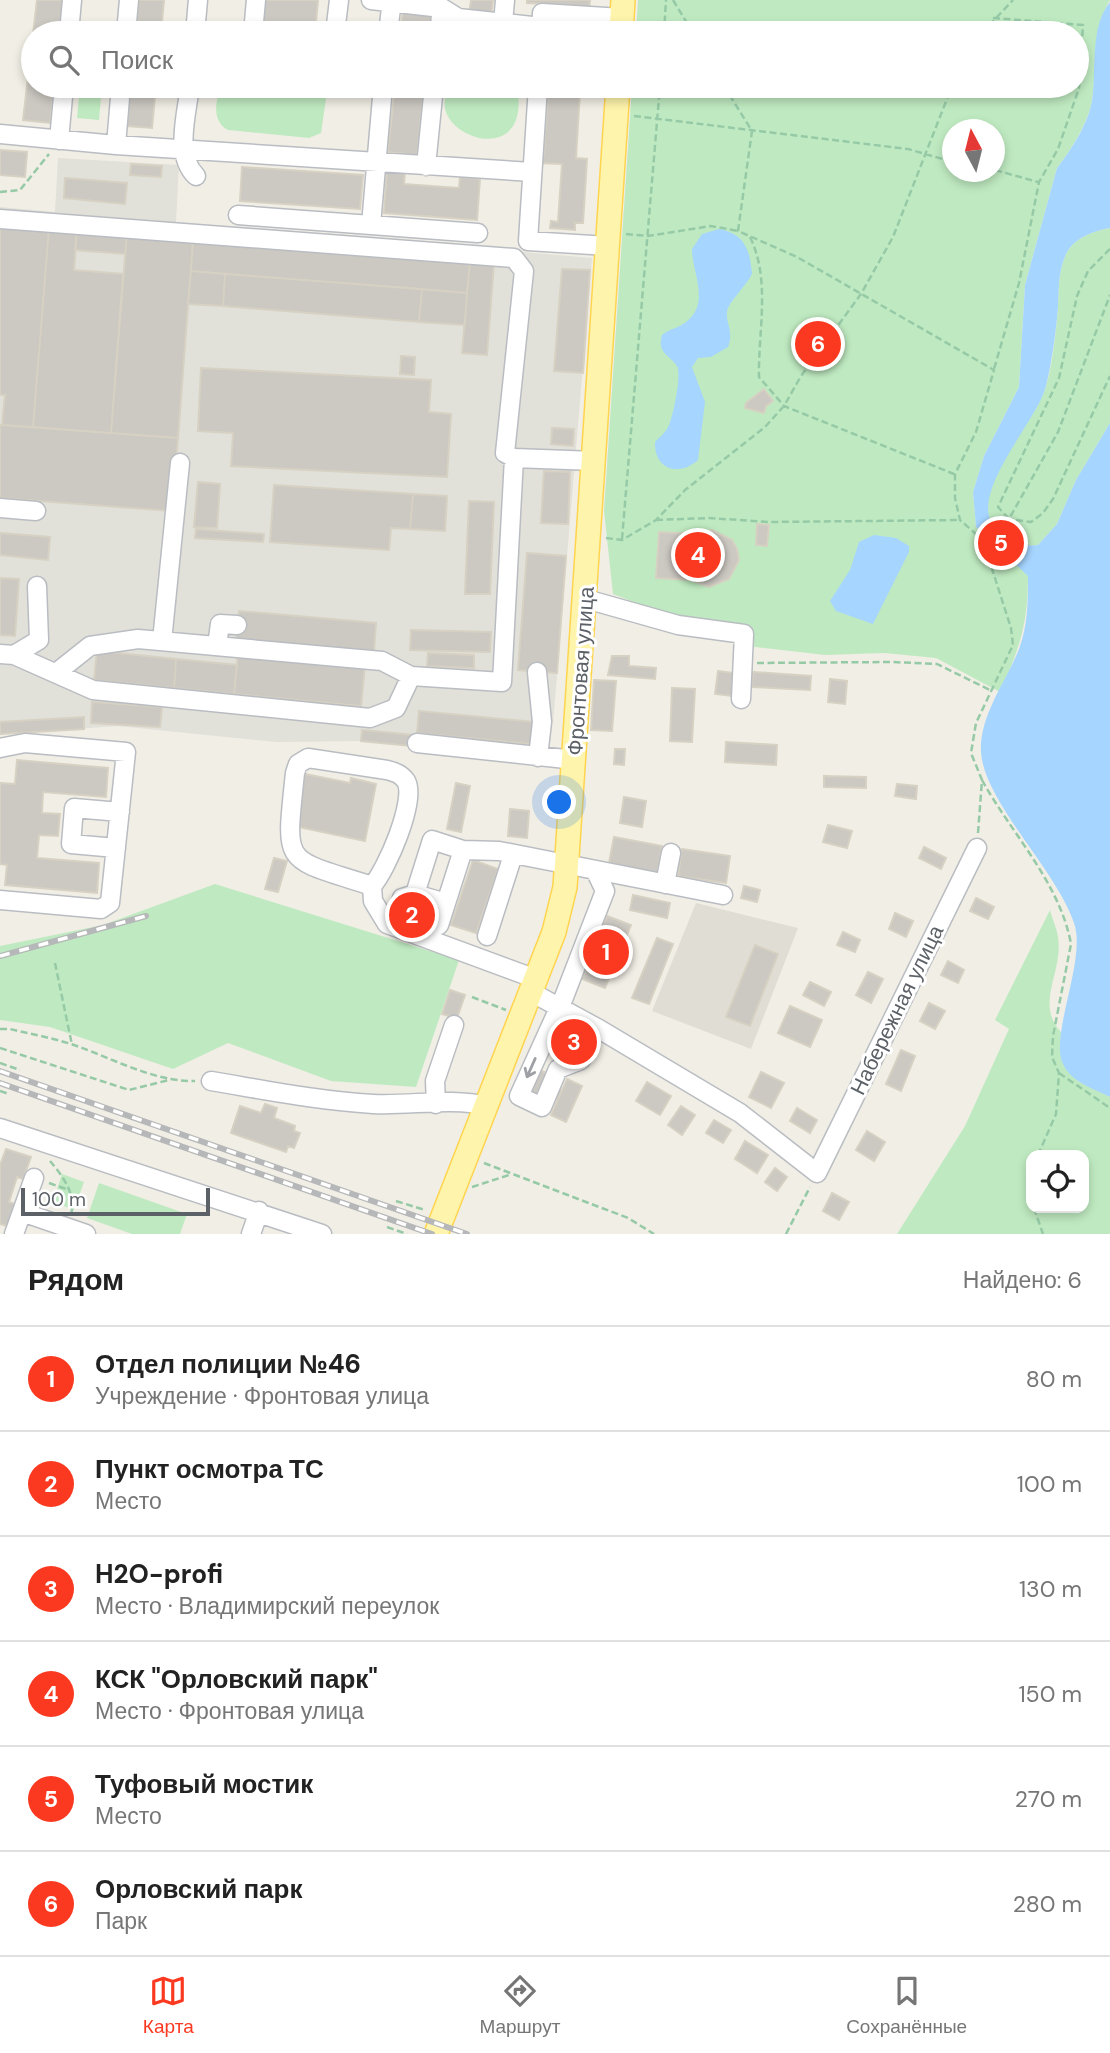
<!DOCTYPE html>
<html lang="ru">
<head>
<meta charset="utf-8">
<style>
  body { margin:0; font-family:"DM Sans",sans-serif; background:#f6f6f6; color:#222 }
  .controls { position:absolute; right:21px; bottom:21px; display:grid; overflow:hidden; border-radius:14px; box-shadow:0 4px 10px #0003 }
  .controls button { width:63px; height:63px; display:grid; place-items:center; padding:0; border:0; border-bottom:2px solid #e0e0e0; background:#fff; color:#222; font:35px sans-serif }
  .compass { position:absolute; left:942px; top:119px; width:63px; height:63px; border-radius:50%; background:#fff; box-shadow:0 4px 10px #0003; rotate:353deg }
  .scale { position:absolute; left:21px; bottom:18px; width:189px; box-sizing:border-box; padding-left:7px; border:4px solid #5c6167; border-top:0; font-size:19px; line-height:24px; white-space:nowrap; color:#5c6167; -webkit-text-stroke:5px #fff; paint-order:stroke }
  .you { position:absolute; left:560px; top:803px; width:24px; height:24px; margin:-18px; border:5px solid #fff; border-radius:50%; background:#1a73e8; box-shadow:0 0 0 10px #1a73e833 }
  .badge { display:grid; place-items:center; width:46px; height:46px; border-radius:50%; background:#fb3920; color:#fff; font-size:23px; font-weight:700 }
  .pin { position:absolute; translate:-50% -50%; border:4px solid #fff; box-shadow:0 2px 7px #0006 }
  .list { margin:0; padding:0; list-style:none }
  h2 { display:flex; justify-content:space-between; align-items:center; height:91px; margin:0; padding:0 28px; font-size:30px }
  h2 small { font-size:23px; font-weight:400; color:#767676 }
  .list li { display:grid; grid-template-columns:46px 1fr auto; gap:21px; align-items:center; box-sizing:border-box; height:105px; padding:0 28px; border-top:2px solid #e0e0e0 }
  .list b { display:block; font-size:26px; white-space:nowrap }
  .list p { margin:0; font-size:23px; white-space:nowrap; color:#767676 }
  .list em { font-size:23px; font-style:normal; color:#767676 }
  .icon { flex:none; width:38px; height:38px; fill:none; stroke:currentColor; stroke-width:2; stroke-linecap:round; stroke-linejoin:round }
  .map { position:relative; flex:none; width:1110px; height:1234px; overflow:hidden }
  .search { position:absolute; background:#fff; box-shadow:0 4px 10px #0003; left:21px; right:21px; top:21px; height:77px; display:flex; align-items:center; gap:18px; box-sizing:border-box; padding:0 24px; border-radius:38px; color:#767676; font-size:26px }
  .sheet { height:721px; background:#fff }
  nav { display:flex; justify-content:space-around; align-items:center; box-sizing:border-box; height:98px; border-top:2px solid #e0e0e0; background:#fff; font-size:19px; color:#767676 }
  nav a { display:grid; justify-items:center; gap:4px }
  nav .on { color:#fb3920 }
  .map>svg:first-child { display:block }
</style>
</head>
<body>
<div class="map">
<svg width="1110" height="1234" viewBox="0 0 1110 1234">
  <rect width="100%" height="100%" fill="#f1eee5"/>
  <path fill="#e1e0d9" d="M58 158 179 165 176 222 592 258 553 723 420 711 417 733 413 735 362 730 361 741 277 742 118 726 0 734V207L55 212Z"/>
  <path fill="#e0ded4" d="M696 903 798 928 751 1049 652 1011Z"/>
  <path fill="#bfeac1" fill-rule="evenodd" d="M638 0H1110C1092 31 1097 66 1092 101 1088 123 1071 150 1057 168L1025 285 1019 387 984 456 973 492 976 527 1028 575C1028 625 1020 647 1000 692L936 658 884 653 825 655 747 646 613 594 604 511 632 86H1077V33H636ZM953 130H995V172H953Z
    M80 86H102L99 120 77 118Z
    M223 86 315 88 326 99 321 133 309 138 228 130C212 122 214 100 223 86Z
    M451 86H517C534 178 416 131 451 86Z
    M1110 228V423L1076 480 1057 524 1038 545C1021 547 1014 542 1000 532 957 501 1037 421 1046 386 1053 362 1056 331 1058 307 1059 288 1058 272 1066 254 1074 238 1093 231 1110 228Z
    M215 884 459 960 416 1087 331 1081 228 1043 173 1069 50 1027 0 1020V946L103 925Z
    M1050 910C1052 919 1057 928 1058 937 1064 972 1034 1003 1061 1032L1060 1046 1078 1081 1110 1097V1234H897L965 1126 1009 1029 995 1020ZM1031 1155H1084V1208H1031Z
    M62 1174 84 1182 74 1210 53 1202Z
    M99 1183 187 1214 180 1234H132L87 1218Z"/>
  <path fill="#a6d5ff" d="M1110 2V228C1093 231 1074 238 1066 254 1058 272 1059 288 1058 307 1056 332 1052 361 1046 386 1037 423 959 502 1000 532 1014 542 1021 547 1038 545L1057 524 1076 480 1110 423V1097C1094 1089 1071 1082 1063 1064 1049 1036 1087 959 1074 923 1056 869 984 802 981 752 979 716 1006 682 1019 649 1028 625 1028 601 1028 576L976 527 973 492 984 456 1019 387 1025 285 1057 168C1071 150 1088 124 1092 101 1097 70 1089 28 1110 2Z
    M719 229C745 234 750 250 752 274 746 286 734 296 728 308 723 320 735 330 728 347L711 357 698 358 692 367 705 402 698 460C679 477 654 470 655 442 660 437 667 431 669 425 673 416 682 374 677 366 668 353 657 354 662 335 669 329 679 328 686 322 711 303 692 273 692 249L702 234Z
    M874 535 896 538 909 546V552L873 624 836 611 830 601 850 570 859 542Z"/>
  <path fill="#ccc8c2" stroke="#d6d1c2" stroke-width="2" d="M37 0H64L60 33H33V86H54L50 123 23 120Z
    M139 0H164L161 33H135Z
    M263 0H318L315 33H259Z
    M471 0H493L491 17 469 15Z
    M527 0H590L589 9 573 5 527 3Z
    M403 10 432 13 430 33H400Z
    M565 18 589 20 588 27 596 28V33H570L571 25H564Z
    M130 86H156L152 128 127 126Z
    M395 86H424L417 155 388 152Z
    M545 86H592V92L580 91 576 158 587 159 583 223H575V230L550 228 551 221 558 222 562 164 539 163 540 155H544L548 90H544Z
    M0 150 27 152 25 177 0 175Z
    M131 164 162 166 161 177 130 175Z
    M242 167 363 175 360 209 240 201Z
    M387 170 405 171 404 184 459 188 460 177 480 179 477 220 384 213Z
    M65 178 127 183 125 204 64 198Z
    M0 224 49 228 33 427 2 425 5 395H0Z
    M49 228 77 230 74 270 123 274 111 433 33 427Z
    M77 230 127 233 125 254 75 250Z
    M127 233 193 239 178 438 111 433Z
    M193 239 470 260 467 293 191 271Z
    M470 260 494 262 487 355 462 353Z
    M562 269 590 270 583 373 554 371Z
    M191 271 225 274 223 306 188 304Z
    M225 274 422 289 419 322 223 306Z
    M422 289 467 293 465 325 419 322Z
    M401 356 415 357 414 375 400 374Z
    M201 368 431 380 429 412 451 414 447 477 231 466 233 433 198 431Z
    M764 389 773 401 766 406 764 413 745 408 746 403Z
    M0 425 178 438 172 511 0 498Z
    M552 428 574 429 573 446 551 444Z
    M544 471 570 472 568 524 541 523Z
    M198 482 220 484 217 528 194 527Z
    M274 485 413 494 410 529 391 528 389 550 270 542Z
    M413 494 447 496 445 531 410 529Z
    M469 501 494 502 490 594H465Z
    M757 524 769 525 767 546 756 545Z
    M196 529 264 534 263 542 195 538Z
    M712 530 732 540 737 549 739 560 729 579 709 587 691 580 656 578 659 532 695 534Z
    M0 533 50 537 48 560 0 555Z
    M527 553 566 556 557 673 518 670Z
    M0 578 19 579 15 636 0 635Z
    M239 611 376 623 374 651 236 639Z
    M411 630 491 632 490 652 410 650Z
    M97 651 176 659 174 688 94 680Z
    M238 653 365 665 361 706 234 694Z
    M428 653 474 655V668L427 666Z
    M612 656H629V666L656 668 655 679 608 675Z
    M176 659 237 665 234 694 174 688Z
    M718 671 734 673 732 696 715 694Z
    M753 672 811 676 810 690 752 687Z
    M830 679 847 681 845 704 828 702Z
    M594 680 616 681 612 731 591 730Z
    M672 688 695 689 692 742 670 741Z
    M92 702 162 707 160 727 91 723Z
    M419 711 534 722 531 744 417 733Z
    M84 717V729L0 734V722Z
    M362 730 413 735 411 746 361 741Z
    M726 742 777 745 776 765 725 762Z
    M615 749H625L624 765 614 764Z
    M17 760 108 768 106 797 43 792 42 813 60 814 58 836 39 835 37 858 99 863 97 893 5 885 7 865 0 864V783L15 784Z
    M305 774 350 783 351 778 376 784 365 841 294 826Z
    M824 776 866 777V788L824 787Z
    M456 783 470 786 461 832 447 829Z
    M897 784 917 786 916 799 895 796Z
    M624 797 646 801 642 827 620 823Z
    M510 809 529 811 527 838 508 836Z
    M828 825 852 831 847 848 823 842Z
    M614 837 662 846 657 873 609 863Z
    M924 847 946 858 941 869 919 858Z
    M682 849 730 856 726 883 678 876Z
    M274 858 287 861 278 892 265 889Z
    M473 860 498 869 476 933 451 925Z
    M744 886 760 890 757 902 741 898Z
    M633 895 670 903 667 918 630 910Z
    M976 898 994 907 988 919 970 911Z
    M895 913 913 921 906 937 889 929Z
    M607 916 631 925 605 988 582 979Z
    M843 932 860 940 855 952 837 945Z
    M657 938 673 944 649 1004 632 998Z
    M755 945 778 954 750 1026 726 1017Z
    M948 961 964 970 958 983 941 975Z
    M868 972 883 979 871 1003 856 995Z
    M810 982 831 992 824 1006 803 995Z
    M450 990 465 995 457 1018 442 1014Z
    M929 1003 945 1011 935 1029 920 1021Z
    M790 1006 822 1020 810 1047 778 1033Z
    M567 1032 587 1042 581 1053 562 1043Z
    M901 1050 915 1056 901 1091 886 1084Z
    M537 1069 556 1077 561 1092 558 1100 549 1096 525 1095Z
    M761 1072 784 1083 771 1108 749 1097Z
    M567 1079 582 1086 566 1122 551 1115Z
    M647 1082 671 1096 660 1115 636 1101Z
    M265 1104 277 1108 274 1118 295 1126 294 1131 300 1133 294 1148 288 1146 286 1152 231 1133 240 1106 261 1113Z
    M681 1106 695 1115 682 1135 668 1125Z
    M797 1108 817 1120 810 1133 790 1121Z
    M714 1120 731 1130 723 1143 706 1133Z
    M867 1131 885 1142 874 1161 856 1150Z
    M745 1141 768 1155 757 1173 735 1159Z
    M6 1149 31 1157 23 1179 17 1177 9 1202 15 1204 7 1226 0 1224V1165Z
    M775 1168 787 1177 777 1191 765 1182Z
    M832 1193 849 1202 839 1220 823 1211Z"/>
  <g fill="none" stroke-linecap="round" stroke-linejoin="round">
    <g stroke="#b9bdc2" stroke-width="21">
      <path id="minor" d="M371 0 442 8 458 18 541 27
        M503 23 505 0
        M69 33 72 0
        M126 33 129 0
        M195 33 198 0
        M253 33 256 0
        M335 33 339 0
        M388 33 392 0
        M439 33 442 8
        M541 33 542 13 622 18
        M190 86C187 113 174 155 196 176
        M538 86 528 241 608 246
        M0 134 116 145 532 172
        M59 140 64 86
        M116 145 121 86
        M426 166 434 86
        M238 215 478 233
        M0 219 514 258 524 271 505 453 514 458
        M371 225 383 86
        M0 508 36 511
        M586 599 678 625 744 634 741 699
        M162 641 180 463
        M217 646 220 624 237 625
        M0 654 14 655 39 640 37 586
        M14 655 93 690 370 718 396 708 411 676
        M537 672 542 722 538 757
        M56 673 90 646 138 639 382 661 411 676 502 682 514 458 595 461
        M417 743 575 760
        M0 748 25 743 126 752 110 903 101 909 0 900
        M116 848 71 844 74 808 120 812
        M665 884 671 853
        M372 886C282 857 285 868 295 773L298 764 308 758 387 770C395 772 401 774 406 781 417 800 386 871 372 886L373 901 387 924 536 979
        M415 894 432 840 463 850 499 851 723 895
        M446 903 415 894 402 898 400 906 406 913 439 925 463 850
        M487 936 513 855
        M531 992 599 1029 740 1113 817 1173 977 848
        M595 1027 581 1060 558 1069 542 1107 519 1096 564 997 605 891 595 870
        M211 1081C265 1090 319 1101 373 1104 411 1106 450 1097 487 1106
        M436 1104 435 1081 454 1025
        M0 1128 322 1234
        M22 1212 86 1234
        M14 1234 34 1178
        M251 1234 259 1211"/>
    </g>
    <g stroke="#ffd44f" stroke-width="26">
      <path id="major" d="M621 33 623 0
        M436 1234 554 932 565 887 618 86"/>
    </g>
    <path stroke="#96caa7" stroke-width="2.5" stroke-dasharray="7 3.5" stroke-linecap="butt" d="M673 0 693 33
      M993 18 1083 25 1079 88 1058 149 1039 182 1019 283 994 369
      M664 33 666 0
      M982 33 1013 0
      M724 86 752 131 738 231 797 257 994 370 976 432 955 474V498L960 520 993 549
      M634 116 908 149 953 162
      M995 170 1038 182
      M0 192 20 190 49 154
      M626 234 648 236 711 226 738 231
      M750 237C771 280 758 331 759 377L784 406 954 474
      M1110 249 1088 271 1077 296 1059 378 998 507 1009 519 1058 432 1110 295
      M656 520 709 518 769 522 960 520
      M606 538 622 540 656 520 685 490 765 427 784 406 801 376 861 294 893 237 952 86
      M622 539 660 86
      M993 549 1007 530 1009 519 1031 522 1043 513 1053 499 1110 376
      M757 663 891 662 937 664 992 691
      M982 780C1011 833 1060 883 1071 944L1053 1036 1052 1057 1059 1073 1056 1114 1038 1155
      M978 833 982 780 971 753 976 723 1013 645 1011 628 992 569 993 549
      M55 963 72 1045
      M472 997 506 1010
      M0 1029H10C31 1034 53 1038 74 1045 112 1058 154 1082 195 1081
      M0 1048 129 1090 173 1079
      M0 1063 20 1070
      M1059 1073 1110 1108
      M0 1091 9 1094
      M50 1161C62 1175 77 1195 71 1214
      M484 1163 628 1218 654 1234
      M49 1183 69 1190
      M472 1187 509 1175
      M396 1201 425 1210
      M1034 1208 1043 1234
      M387 1227 407 1234
      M786 1234 810 1187"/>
    <use href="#minor" stroke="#fff" stroke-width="18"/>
    <use href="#major" stroke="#fff4ab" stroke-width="23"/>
    <g stroke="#b6b7b8" stroke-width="6">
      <path id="rail" d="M0 956 146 916
        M0 1071 467 1234
        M0 1083 432 1234"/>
    </g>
    <use href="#rail" stroke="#fff" stroke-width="3.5" stroke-dasharray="10" stroke-linecap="butt"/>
  </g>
  <defs><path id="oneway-shaft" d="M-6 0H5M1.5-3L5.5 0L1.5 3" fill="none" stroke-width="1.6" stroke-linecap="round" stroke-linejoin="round" transform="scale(1.75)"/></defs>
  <use stroke="#9da0a4" href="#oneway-shaft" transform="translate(531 1068) rotate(114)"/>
  <g text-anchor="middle" stroke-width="6" stroke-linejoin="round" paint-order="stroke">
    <g font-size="21" fill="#5c6167" stroke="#fff">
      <text transform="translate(581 671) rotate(-86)" y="7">Фронтовая улица</text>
      <text transform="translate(897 1010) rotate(-64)" y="7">Набережная улица</text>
    </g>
  </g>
</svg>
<div class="controls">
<button><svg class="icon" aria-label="locate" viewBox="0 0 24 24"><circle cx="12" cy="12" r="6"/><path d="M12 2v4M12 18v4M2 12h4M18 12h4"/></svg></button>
</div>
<svg class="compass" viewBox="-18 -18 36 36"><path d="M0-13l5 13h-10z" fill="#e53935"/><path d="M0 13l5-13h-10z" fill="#767676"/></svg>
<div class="scale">100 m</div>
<div class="you"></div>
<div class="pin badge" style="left:606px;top:952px">1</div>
<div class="pin badge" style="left:412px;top:915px">2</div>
<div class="pin badge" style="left:574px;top:1042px">3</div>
<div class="pin badge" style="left:698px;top:555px">4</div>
<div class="pin badge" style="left:1001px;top:543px">5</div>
<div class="pin badge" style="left:818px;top:344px">6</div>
<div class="search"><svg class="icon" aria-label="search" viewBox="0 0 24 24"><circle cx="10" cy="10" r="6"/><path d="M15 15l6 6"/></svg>Поиск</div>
</div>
<section class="sheet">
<h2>Рядом<small>Найдено: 6</small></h2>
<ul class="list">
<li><span class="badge">1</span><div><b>Отдел полиции №46</b><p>Учреждение · Фронтовая улица</p></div><em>80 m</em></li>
<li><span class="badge">2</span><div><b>Пункт осмотра ТС</b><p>Место</p></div><em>100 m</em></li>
<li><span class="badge">3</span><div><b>H2O-profi</b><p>Место · Владимирский переулок</p></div><em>130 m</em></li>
<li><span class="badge">4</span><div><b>КСК &quot;Орловский парк&quot;</b><p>Место · Фронтовая улица</p></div><em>150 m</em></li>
<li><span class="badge">5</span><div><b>Туфовый мостик</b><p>Место</p></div><em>270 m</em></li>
<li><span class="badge">6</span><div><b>Орловский парк</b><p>Парк</p></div><em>280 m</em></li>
</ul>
</section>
<nav>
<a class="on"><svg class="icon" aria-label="map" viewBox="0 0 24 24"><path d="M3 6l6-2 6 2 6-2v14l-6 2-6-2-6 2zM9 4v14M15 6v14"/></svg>Карта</a>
<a><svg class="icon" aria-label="directions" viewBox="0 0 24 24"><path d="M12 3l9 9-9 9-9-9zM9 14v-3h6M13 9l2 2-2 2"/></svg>Маршрут</a>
<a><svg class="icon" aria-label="saved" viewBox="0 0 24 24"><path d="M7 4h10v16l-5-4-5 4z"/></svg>Сохранённые</a>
</nav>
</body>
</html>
